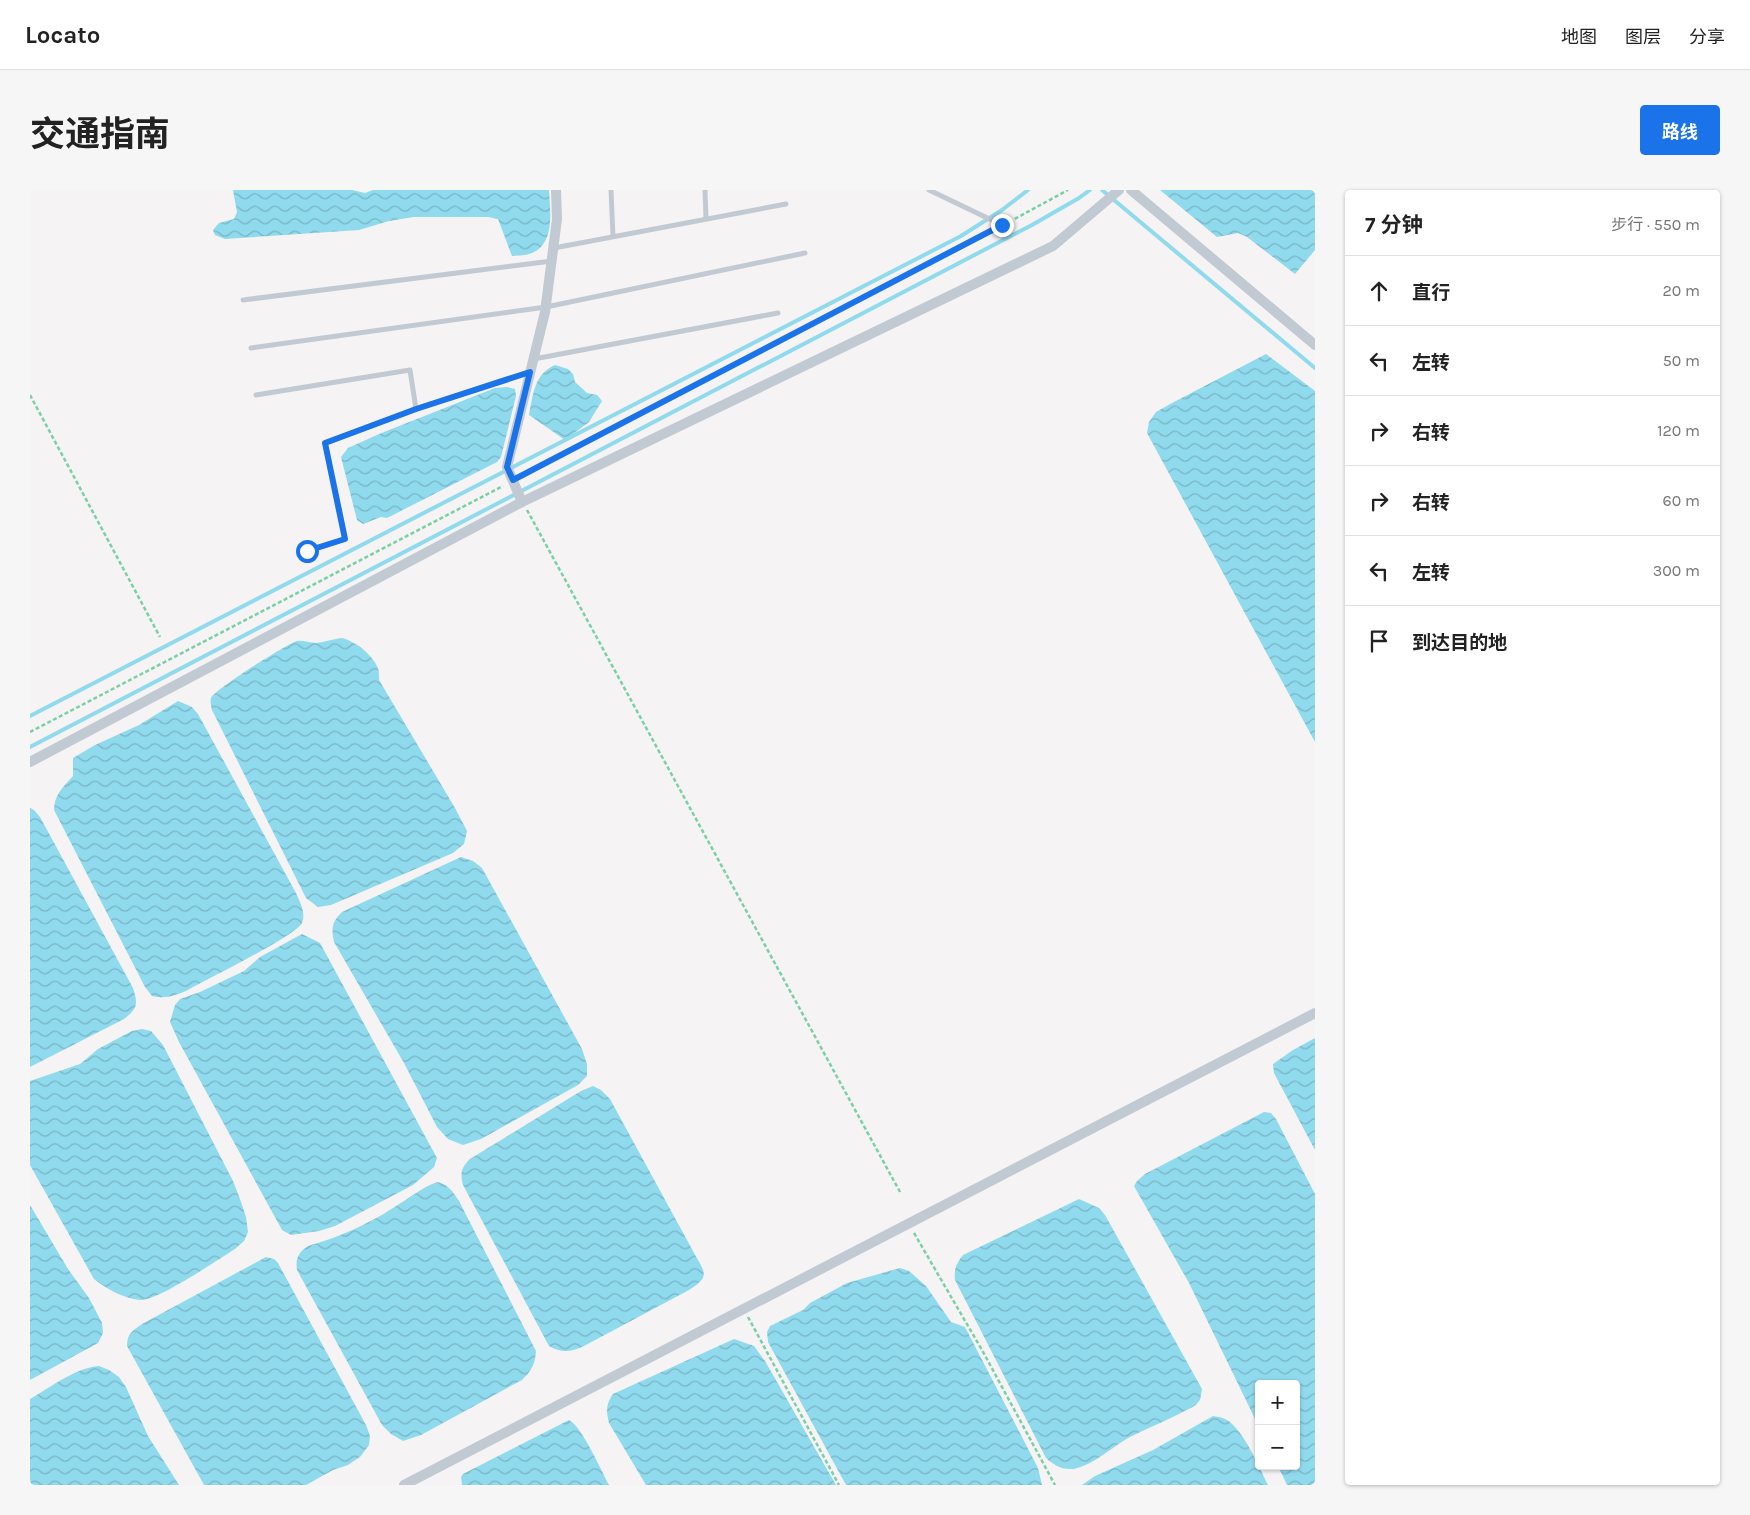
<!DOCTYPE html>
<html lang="zh">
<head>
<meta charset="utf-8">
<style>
  body { margin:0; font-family:Karla,"Noto Sans SC",sans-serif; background:#f6f6f6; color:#222 }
  .controls { position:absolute; right:15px; bottom:15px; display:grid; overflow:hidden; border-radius:5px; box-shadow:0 1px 4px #0004 }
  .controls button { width:45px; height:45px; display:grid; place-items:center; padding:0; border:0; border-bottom:1px solid #e0e0e0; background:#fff; color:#222; font:25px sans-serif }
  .stop { position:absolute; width:15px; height:15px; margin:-11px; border:4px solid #1a73e8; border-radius:50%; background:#fff }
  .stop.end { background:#1a73e8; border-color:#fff; box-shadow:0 1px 5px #0008 }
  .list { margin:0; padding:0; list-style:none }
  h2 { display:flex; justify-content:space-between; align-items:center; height:65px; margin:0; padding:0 20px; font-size:21px }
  h2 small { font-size:16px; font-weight:400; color:#767676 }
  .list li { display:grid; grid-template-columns:32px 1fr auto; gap:15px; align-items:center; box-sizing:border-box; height:70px; padding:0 20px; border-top:1px solid #e0e0e0 }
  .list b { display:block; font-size:19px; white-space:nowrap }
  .list em { font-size:16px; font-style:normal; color:#767676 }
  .icon { flex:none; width:28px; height:28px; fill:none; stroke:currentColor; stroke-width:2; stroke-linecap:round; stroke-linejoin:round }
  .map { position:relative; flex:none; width:1285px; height:1295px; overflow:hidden; border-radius:5px }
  header { display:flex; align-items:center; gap:30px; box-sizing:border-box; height:70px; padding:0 25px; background:#fff; border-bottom:1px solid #e0e0e0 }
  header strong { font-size:24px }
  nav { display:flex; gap:28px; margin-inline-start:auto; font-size:18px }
  .intro { display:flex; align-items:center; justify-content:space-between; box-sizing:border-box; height:120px; padding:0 30px }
  h1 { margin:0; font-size:35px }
  .button { padding:12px 22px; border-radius:5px; background:#1a73e8; color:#fff; font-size:18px; font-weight:700 }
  main { display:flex; gap:30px; padding:0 30px }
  aside { flex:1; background:#fff; border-radius:5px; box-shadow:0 1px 4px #0004 }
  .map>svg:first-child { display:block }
</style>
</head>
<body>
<header>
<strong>Locato</strong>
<nav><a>地图</a><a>图层</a><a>分享</a></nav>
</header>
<div class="intro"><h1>交通指南</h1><a class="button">路线</a></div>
<main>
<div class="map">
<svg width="1285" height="1295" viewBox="0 0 1285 1295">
  <defs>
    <pattern id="water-waves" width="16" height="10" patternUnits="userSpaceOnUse" patternTransform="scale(1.25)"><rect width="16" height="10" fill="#90daee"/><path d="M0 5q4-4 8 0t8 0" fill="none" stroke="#78b4c4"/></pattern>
  </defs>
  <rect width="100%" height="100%" fill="#f5f3f3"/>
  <path fill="url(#water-waves)" d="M203 0H322L335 3 343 0H519C520 21 526 56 499 64 494 66 487 65 482 66L468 29 458 27H384L359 31 329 40 195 49 185 45 183 40 189 33 204 29 207 22Z
    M1130 0H1285V60L1265 84 1217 47 1208 43 1187 47Z
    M1236 164 1285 201V552L1117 243 1119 232 1126 222 1142 213Z
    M525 175 538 179 543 184 545 192 557 203 567 205 572 211 559 232 535 250 499 225C503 205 504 184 525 175Z
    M477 197 485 199 486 206 471 267 467 272 357 328 351 327 333 334 327 330 311 267 318 258 349 244 465 198Z
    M312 448C326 452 342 464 348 478 349 481 349 487 349 490L425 618 437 641 434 654 423 663 301 715 288 717 276 708 182 520C181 516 180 511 181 508 184 500 255 455 267 451 273 450 279 453 286 453 294 452 304 449 312 448Z
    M148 511 162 517 168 524 266 703C270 712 276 723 272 733 266 746 175 790 156 801 144 806 134 809 122 806L115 797 24 620C24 605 33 597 43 586V568L65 555 109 535Z
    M0 618 4 620 10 627 103 798C108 814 108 818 94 829L0 877Z
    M431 667 443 671 452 678 552 859 557 874V886L548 895 451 949 433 955 418 949 407 937 374 873 304 752C301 738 302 732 312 722Z
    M272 744 290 753 407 968 404 977 383 995 305 1036 289 1041 261 1045 252 1040 149 852 140 832 145 815 150 809 170 802 214 781 230 767Z
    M112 839 121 841 133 855 203 991 210 1009 216 1027 218 1042 214 1051 205 1059C187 1070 128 1111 110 1110 92 1108 77 1099 64 1089L0 975V891L50 874 68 859 102 841Z
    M1285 848V960L1244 883 1243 874 1263 860Z
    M563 896 571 900 580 909 663 1061C674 1082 682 1086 659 1100L552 1157C540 1162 531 1163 519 1156L433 995C430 983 431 978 440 969L551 901Z
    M1234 922 1241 923 1246 929 1285 1004V1295H1257L1248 1276H1266V1194H1229V1237L1159 1093 1104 996 1107 991 1115 984Z
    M407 992C418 994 423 1002 429 1011L506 1161C505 1175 501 1181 492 1190L391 1245 373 1251 361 1244 352 1235 267 1080C265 1068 269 1062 278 1056 309 1047 337 1035 363 1018 378 1009 391 998 407 992Z
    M1049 1009 1069 1018 1075 1025 1172 1199 1170 1210 1166 1215C1145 1227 1122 1236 1100 1247 1083 1256 1059 1279 1040 1279 1029 1279 1023 1274 1016 1268L925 1090C924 1079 926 1074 933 1065Z
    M0 1015 38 1079 59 1108 72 1133 73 1143 68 1153 0 1190Z
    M236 1067 244 1069 248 1073 336 1235 340 1246 339 1255 330 1267 318 1275 303 1280 276 1295H174L97 1156C97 1144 102 1141 112 1134Z
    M870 1078 879 1081 896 1096 921 1132 935 1137 1008 1278 1012 1295H816L738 1152 737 1142 740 1136 773 1120 780 1113 817 1093Z
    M704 1149 724 1156 735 1171 806 1295H616L579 1233C576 1221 576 1214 583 1204Z
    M69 1176 79 1180 89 1187 96 1197 118 1246 149 1295H0V1209C21 1197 45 1178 69 1176Z
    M1183 1226C1189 1227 1196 1228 1201 1233 1216 1246 1229 1277 1238 1295H1052L1065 1286 1123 1260Z
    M539 1230C551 1235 572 1282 579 1295H432L431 1287 433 1284Z"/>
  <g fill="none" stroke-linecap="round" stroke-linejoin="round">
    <path stroke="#90daee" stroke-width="4" d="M1072 0 1285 178
      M0 526 931 46 972 20 998 0
      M0 557 1002 35 1049 8 1060 0"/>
    <path stroke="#7ad0a6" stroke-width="2.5" stroke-dasharray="4 2.5" stroke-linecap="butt" d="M979 32 1038 0
      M0 205 130 447
      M491 286 963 41
      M497 320 870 1002
      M0 542 473 296
      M884 1043 952 1160 1025 1295
      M718 1127 809 1295"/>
    <path stroke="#c1cad2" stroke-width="5" d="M581 0 583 47
      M675 0 676 29
      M899 0 972 35
      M524 58 756 14
      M213 110 522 71
      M221 158 516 117 775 63
      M504 169 748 123
      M226 205 380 180 386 219
      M277 361 315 349 295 253 386 219 500 182"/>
    <path stroke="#c1cad2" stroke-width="10" d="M1101 0 1285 155
      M492 312 477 277 515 122 527 29 526 0
      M0 572 492 312 1023 56 1089 0
      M374 1295 1285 823"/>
  </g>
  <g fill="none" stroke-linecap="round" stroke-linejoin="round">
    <path stroke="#1a73e8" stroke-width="6" d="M277 361 315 349 295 253 386 219 500 182 477 277 483 290 972 35"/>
  </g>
</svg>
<div class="controls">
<button>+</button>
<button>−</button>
</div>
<div class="stop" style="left:277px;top:361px"></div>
<div class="stop end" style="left:972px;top:35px"></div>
</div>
<aside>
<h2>7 分钟<small>步行 · 550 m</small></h2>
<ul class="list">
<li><svg class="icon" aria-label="ahead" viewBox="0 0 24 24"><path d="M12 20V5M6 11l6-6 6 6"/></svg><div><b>直行</b></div><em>20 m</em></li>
<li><svg class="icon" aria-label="left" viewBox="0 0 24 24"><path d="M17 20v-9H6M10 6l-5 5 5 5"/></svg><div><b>左转</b></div><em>50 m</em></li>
<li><svg class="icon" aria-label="right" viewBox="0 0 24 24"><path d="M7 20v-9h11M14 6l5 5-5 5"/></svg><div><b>右转</b></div><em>120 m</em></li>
<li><svg class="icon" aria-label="right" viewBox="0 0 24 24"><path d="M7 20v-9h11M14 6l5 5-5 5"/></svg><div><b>右转</b></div><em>60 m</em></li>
<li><svg class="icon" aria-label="left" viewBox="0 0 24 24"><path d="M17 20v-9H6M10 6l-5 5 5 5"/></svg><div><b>左转</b></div><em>300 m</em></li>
<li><svg class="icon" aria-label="arrive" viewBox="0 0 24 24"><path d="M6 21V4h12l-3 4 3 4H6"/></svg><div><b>到达目的地</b></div></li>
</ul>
</aside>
</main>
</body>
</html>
